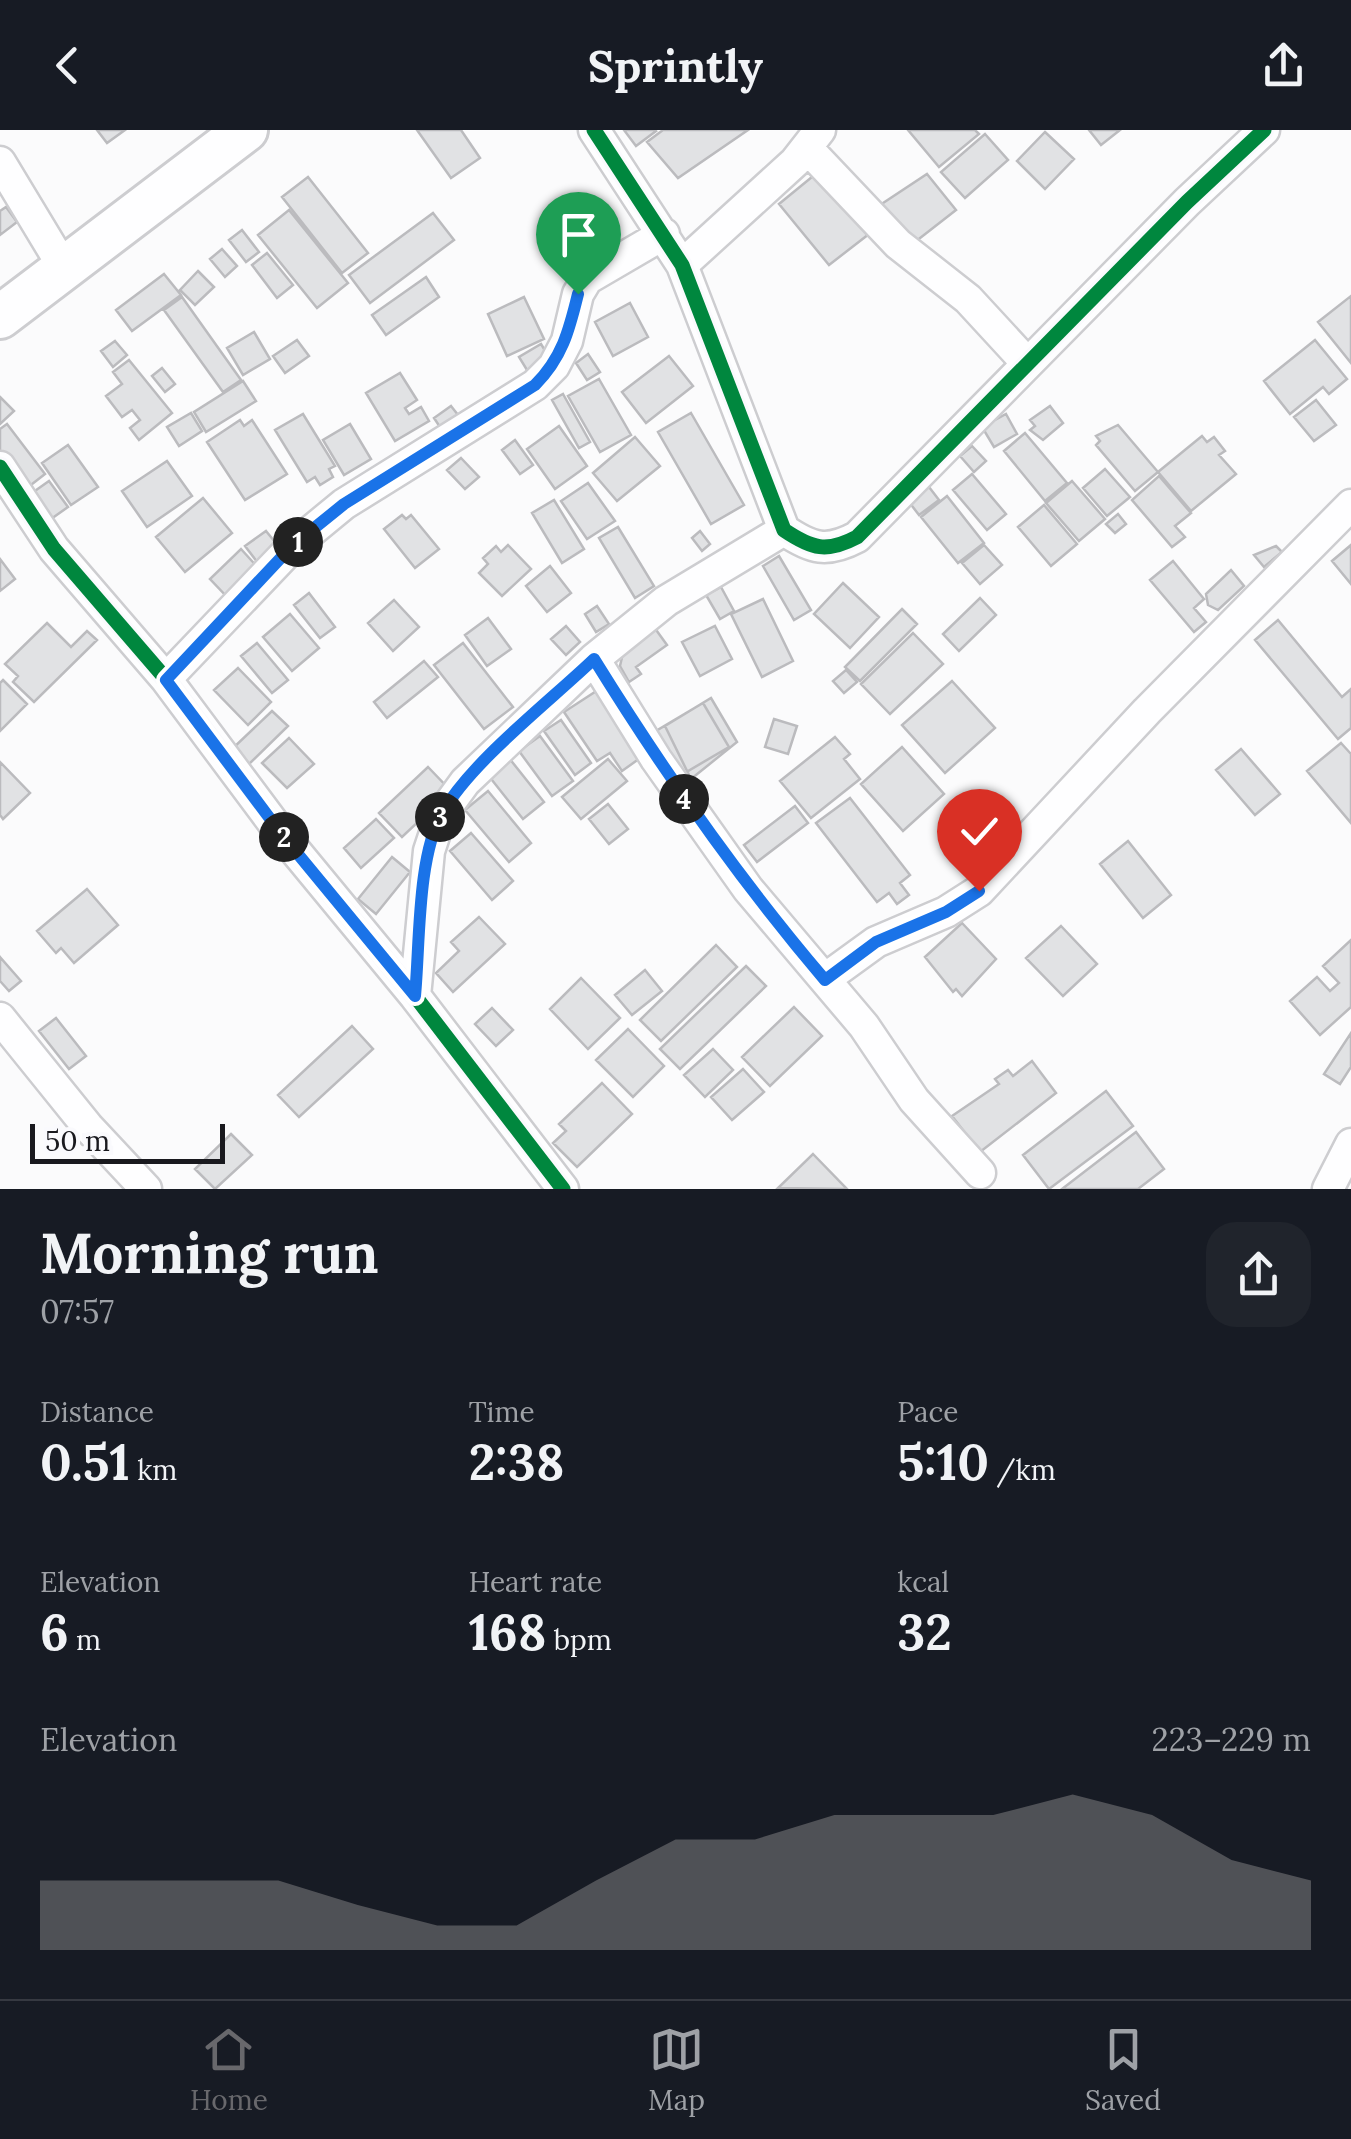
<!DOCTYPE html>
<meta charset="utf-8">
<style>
body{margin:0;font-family:Lora,serif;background:#20242c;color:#f1f3f6;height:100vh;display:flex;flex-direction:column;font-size:38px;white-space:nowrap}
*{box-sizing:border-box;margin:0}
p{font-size:32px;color:#9ea1a6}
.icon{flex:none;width:55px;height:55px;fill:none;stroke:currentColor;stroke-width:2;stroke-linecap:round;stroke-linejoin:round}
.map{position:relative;height:1059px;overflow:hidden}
.sheet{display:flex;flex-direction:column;background:#171b24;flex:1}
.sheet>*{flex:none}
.scale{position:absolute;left:30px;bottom:25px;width:195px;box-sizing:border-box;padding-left:10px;border:5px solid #19191e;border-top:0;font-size:28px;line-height:35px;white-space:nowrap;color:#19191e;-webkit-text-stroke:8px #fafafd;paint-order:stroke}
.pin{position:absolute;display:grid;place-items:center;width:85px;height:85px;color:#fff;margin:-102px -42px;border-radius:50% 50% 50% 0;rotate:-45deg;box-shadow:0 0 10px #0007}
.pin .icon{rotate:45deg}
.km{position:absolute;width:50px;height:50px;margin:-25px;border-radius:50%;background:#222;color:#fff;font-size:28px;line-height:50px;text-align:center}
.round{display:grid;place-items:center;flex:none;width:105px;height:105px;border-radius:30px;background:#20242c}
.overview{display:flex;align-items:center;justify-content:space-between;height:170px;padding:0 40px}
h1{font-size:55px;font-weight:700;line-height:75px}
.metrics{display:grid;grid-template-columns:repeat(3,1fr);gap:15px;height:170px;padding:10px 40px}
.metrics div{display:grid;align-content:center}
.metrics b{font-size:50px;font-weight:700}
.metrics small{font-size:28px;font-weight:400}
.metrics p{font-size:28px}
.chart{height:280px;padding:20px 40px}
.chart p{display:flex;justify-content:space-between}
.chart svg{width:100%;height:180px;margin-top:10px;fill:#68686c;opacity:.7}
header{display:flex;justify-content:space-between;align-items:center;height:130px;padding:0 40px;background:#171b24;font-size:45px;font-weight:700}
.tabs{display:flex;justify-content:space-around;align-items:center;height:140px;border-top:2px solid #363941;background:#171b24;font-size:28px;color:#9ea1a6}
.tabs a{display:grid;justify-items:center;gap:5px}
.tabs .active{color:#68686c}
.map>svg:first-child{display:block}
</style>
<header><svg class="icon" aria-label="back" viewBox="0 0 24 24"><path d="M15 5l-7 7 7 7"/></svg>Sprintly<svg class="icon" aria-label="share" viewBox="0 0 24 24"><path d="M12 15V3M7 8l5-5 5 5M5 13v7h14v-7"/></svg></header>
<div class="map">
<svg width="1351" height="1059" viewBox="0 0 1351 1059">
<rect width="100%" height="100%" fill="#fbfbfc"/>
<path fill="#e1e2e4" stroke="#bbbbbe" stroke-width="2.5" d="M97,0h28l-18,13z
M417,0h44l19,28 -29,20z
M624,0h31l1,1 -20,15z
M663,0h85l-70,48 -31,-36z
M908,0h67l4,4 -40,33z
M1089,0h31l-19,15z
M1045,2l29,27 -29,30 -28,-28z
M985,4l23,26 -43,38 -24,-26z
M818,42l51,62 -40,31 -50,-61z
M927,44l29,36 -50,39 -32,-40z
M308,47l60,76 -26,20 -60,-76z
M6,77l11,15 -17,13v-24z
M289,80l59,73 -31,25 -59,-73z
M433,83l21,27 -84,63 -21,-28z
M581,83l26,46 -33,18 -25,-46z
M609,91l12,22 -17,10 -12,-22z
M242,100l17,22 -13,10 -17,-22z
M222,119l15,17 -12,11 -15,-18z
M267,123l26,32 -16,13 -25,-33z
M198,141l16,16 -19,18 -15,-15z
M164,144l17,21 -49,36 -16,-21z
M426,147l13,20 -53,38 -14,-20z
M1351,166v67l-33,-41z
M182,167l59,83 -18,12 -59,-82z
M524,167l20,42 -37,17 -19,-42z
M630,173l18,34 -35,19 -18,-34z
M254,202l16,27 -27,16 -16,-27z
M297,210l12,16 -24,17 -12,-17z
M1315,210l32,39 -18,15 -6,-7 -33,27 -26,-33z
M115,211l12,14 -14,12 -12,-16z
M541,214l8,13 -22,13 -8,-13z
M588,224l12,18 -13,8 -11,-17z
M669,226l24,30 -47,37 -24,-31z
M129,230l43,53 -33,27 -9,-12 10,-8 -8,-10 -10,7 -16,-21 16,-12 -9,-12z
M162,238l13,16 -10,8 -13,-16z
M400,243l17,27 -12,8 4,6 12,-7 8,14 -34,20 -29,-48z
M599,249l32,56 -31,17 -32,-56z
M243,251l13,20 -50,31 -12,-20z
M563,264l27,48 -11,6 -27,-48z
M0,267l14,14 -14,13z
M1316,270l20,25 -22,16 -20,-24z
M451,276l11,14 -18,13 -10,-15z
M1050,276l13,17 -20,17 -13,-10 5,-4 -5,-6z
M191,283l11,18 -23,15 -12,-19z
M691,283l53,92 -33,19 -53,-92z
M303,284l32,52 -6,3 4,8 -13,8 -5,-8 -8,5 -32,-52z
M1006,284l11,20 -23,13 -12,-20z
M240,290l4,6 8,-6 35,54 -42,26 -38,-58z
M7,294l38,50 -18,14 -27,-35v-24z
M350,294l21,35 -27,16 -21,-35z
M1118,295l40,47 -23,19 -39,-46 4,-4 -4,-5z
M559,296l28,40 -32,23 -28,-40z
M1025,303l42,50 -22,18 -41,-50z
M1202,306l5,6 7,-5 11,14 -6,4 17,19 -45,37 -33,-39z
M635,307l25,29 -43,35 -24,-28z
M515,310l18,25 -13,9 -18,-24z
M68,315l30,42 -27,18 -29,-42z
M972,316l14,15 -12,11 -14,-16z
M461,328l18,19 -14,12 -18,-19z
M167,331l25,35 -45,31 -25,-36z
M1105,339l25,28 -23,19 -24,-28z
M972,344l34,40 -19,16 -34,-40z
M1159,346l32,37 -16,13 10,11 -13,10 -40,-47z
M49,351l19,26 -17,12 -19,-26z
M1072,351l33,38 -26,22 -33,-38z
M588,353l27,38 -28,18 -26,-38z
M929,357l10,13 -20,15 -10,-13z
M947,366l37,47 -26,20 -37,-46z
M203,368l29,35 -47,39 -29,-35z
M554,370l30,49 -22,14 -30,-50z
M1044,375l33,39 -26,22 -33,-39z
M1118,384l8,10 -11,9 -9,-9z
M402,385l4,4 5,-4 28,34 -24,19 -31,-39z
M618,397l36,59 -19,12 -36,-60z
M266,401l13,16 -21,16 -13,-17z
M700,401l10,13 -8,7 -10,-13z
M508,415l23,24 -29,27 -23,-23 9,-9 -5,-6 13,-12 5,6z
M984,415l18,20 -22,19 -18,-21z
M1351,415v39l-19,-23z
M1276,416l6,6 -18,15 -10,-12z
M241,419l20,22 -31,29 -20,-21z
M779,426l32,54 -17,10 -31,-54z
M0,429l15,20 -15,12z
M1173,431l31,38 -10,9 12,14 -12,10 -44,-52z
M550,436l21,27 -24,19 -21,-26z
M1231,440l13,16 -26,24 -10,-5 -2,-11z
M843,453l36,34 -29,31 -36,-34z
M721,457l13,24 -14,8 -14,-24z
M309,463l26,34 -15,11 -26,-33z
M980,468l16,17 -37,36 -16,-17z
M763,469l30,62 -31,16 -31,-63z
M394,470l25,27 -26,24 -25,-28z
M597,476l12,18 -13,8 -11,-18z
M902,479l15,15 -57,57 -15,-14z
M290,484l29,34 -27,23 -29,-34z
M488,488l23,31 -24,17 -22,-31z
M1278,490l64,77 9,-8v39l-13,11 -83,-99z
M47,493l24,24 16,-16 10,9 -63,62 -21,-20 5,-6 -13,-12z
M566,496l14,16 -14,13 -15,-16z
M715,496l17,33 -32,17 -18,-34z
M654,497l13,18 -31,22 5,7 -12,8 -9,-16 3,-13z
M913,503l30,31 -53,50 -29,-30z
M257,513l31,37 -16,13 -31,-37z
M463,513l50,64 -29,22 -50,-64z
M424,531l14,16 -51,41 -13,-16z
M238,538l33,34 -23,23 -34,-35z
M846,540l11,12 -13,11 -11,-12z
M3,550l24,24 -27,27v-48z
M952,551l43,47 -50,45 -43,-48z
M598,560l45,66 -21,15 -12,-18 -13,8 -33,-49z
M711,568l26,44 -46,37 -26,-53z
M703,573l26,44 -46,27 -27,-43z
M272,581l16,15 -40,39 -16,-16z
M774,589l23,7 -9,28 -23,-7z
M561,590l30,43 -16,12 -31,-44z
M540,606l33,45 -21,15 -33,-45z
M835,607l15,17 -6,5 16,20 -49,39 -31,-37z
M289,608l25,26 -27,24 -25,-25z
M1341,613l10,11v69l-44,-52z
M902,617l42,47 -41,37 -42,-47z
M1241,619l39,45 -25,21 -39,-45z
M509,628l35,44 -21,17 -35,-44z
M608,629l19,22 -46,38 -19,-22z
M0,632l30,31 -27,26 -3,-4z
M428,637l23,24 -49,46 -23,-24z
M488,661l43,52 -22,19 -44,-52z
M850,668l60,77 -10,8 9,12 -12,9 -8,-11 -12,9 -61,-79z
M608,674l20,25 -19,15 -20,-25z
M795,676l13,17 -51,39 -13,-17z
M376,689l18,19 -33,30 -17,-20z
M471,703l42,48 -21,19 -42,-49z
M1128,711l43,54 -28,23 -43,-54z
M392,727l18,15 -34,42 -18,-15z
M87,759l31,36 -44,38 -13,-15 -5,5 -19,-22z
M479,787l26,27 -52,48 -17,-19 23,-22 -8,-9z
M962,793l34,36 -34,37 -6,-7 -3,3 -28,-35z
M1061,796l36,38 -34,32 -37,-38z
M1351,810v67l-31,28 -30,-34 27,-24 13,14 9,-8 -16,-17z
M716,815l21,22 -76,74 -21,-21z
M0,827l21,24 -12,10 -9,-10z
M746,836l20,20 -86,83 -20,-20z
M645,840l17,21 -30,24 -17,-20z
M581,848l39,40 -32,31 -38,-40z
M794,877l28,29 -52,50 -28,-29z
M492,878l21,22 -17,16 -21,-22z
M56,888l30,38 -17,13 -30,-38z
M352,896l21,23 -74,68 -21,-22z
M628,899l36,37 -31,31 -37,-37z
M1351,903v34l-11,17 -16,-10z
M713,919l20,21 -28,27 -21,-22z
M1032,931l24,32 -76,59 -28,-36 47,-32 -4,-5 13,-9 5,6z
M743,939l21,23 -32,28 -21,-23z
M602,953l30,31 -55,53 -24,-24 13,-12 -7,-7z
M1106,961l27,35 -84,63 -26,-34z
M1136,1002l28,37 -26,20h-76z
M231,1004l21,21 -37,34 -20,-20z
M813,1024l34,35 -69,-1z"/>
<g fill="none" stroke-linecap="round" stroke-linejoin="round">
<defs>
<path id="street" d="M594,0l88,135 102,265c28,19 43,23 73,7l330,-335 77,-72
M807,18l91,96 70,55 59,64
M0,32l64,106
M682,135l113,-103 25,-32
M0,337l54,82 112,130 117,157 132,160 148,193
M594,529l62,100 92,130 116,137 50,74 66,73
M166,549l127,-133 51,-42 191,-119 19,-19 13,-25 11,-47 9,-15 77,-45
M825,849l51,-37 70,-30 33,-21 168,-180 204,-206
M415,866l14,-145 12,-36 24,-33 129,-123 72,-58 118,-71
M0,888l88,109 58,62
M1328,1059l23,-45"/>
<path id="secondary" d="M0,187l246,-187"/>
</defs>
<use href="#street" stroke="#cdcdd0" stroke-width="35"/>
<use href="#secondary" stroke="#cdcdd0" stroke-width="48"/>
<use href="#street" stroke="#fefeff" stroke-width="30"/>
<use href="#secondary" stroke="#fefeff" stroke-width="42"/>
<defs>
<path id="cycleway" d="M594,0l88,135 102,265c28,19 43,23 73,7l330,-335 77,-72
M0,337l54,82 112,130 117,157 132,160 148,193"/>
</defs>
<use href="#cycleway" stroke="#fafafd" stroke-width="21"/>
<use href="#cycleway" stroke="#00873e" stroke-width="15"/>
</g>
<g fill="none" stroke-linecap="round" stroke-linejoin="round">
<defs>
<path id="route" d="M578,164c-9,37 -16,64 -43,91l-191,119 -52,42 -126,134 117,156 132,160c5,-52 2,-138 27,-183 30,-52 107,-111 152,-154 70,113 144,219 231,321l51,-38 70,-30 33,-21"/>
</defs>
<use href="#route" stroke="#fff" stroke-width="20"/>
<use href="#route" stroke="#1a73e8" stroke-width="12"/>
</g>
</svg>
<div class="scale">50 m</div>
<div class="pin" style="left:578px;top:164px;background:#1e9e55"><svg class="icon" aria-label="arrive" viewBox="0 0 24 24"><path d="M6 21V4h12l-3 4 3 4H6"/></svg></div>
<div class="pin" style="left:979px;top:761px;background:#d93025"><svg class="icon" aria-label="check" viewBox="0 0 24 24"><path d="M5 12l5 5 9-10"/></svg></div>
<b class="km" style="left:298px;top:412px">1</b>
<b class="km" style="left:284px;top:707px">2</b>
<b class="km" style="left:440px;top:687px">3</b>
<b class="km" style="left:684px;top:669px">4</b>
</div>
<section class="sheet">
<div class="overview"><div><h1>Morning run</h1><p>07:57</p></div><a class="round"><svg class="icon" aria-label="share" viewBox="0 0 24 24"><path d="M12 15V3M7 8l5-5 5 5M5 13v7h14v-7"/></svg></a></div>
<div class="metrics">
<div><p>Distance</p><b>0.51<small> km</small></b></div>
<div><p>Time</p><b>2:38</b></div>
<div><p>Pace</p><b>5:10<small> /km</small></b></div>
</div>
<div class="metrics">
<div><p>Elevation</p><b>6<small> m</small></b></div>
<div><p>Heart rate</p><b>168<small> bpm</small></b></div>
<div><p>kcal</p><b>32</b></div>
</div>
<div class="chart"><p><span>Elevation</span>223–229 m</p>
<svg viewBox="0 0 160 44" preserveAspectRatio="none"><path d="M0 44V27L10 27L20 27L30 27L40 33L50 38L60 38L70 27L80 17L90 17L100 11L110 11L120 11L130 6L140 11L150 22L160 27V44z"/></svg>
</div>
</section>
<nav class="tabs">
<a class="active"><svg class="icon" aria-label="home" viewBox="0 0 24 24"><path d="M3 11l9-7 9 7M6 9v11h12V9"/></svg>Home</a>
<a><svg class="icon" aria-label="map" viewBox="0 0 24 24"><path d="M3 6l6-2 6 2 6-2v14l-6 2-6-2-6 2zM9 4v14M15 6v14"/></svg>Map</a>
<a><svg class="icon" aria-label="saved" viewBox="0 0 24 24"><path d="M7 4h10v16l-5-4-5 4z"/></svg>Saved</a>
</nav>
